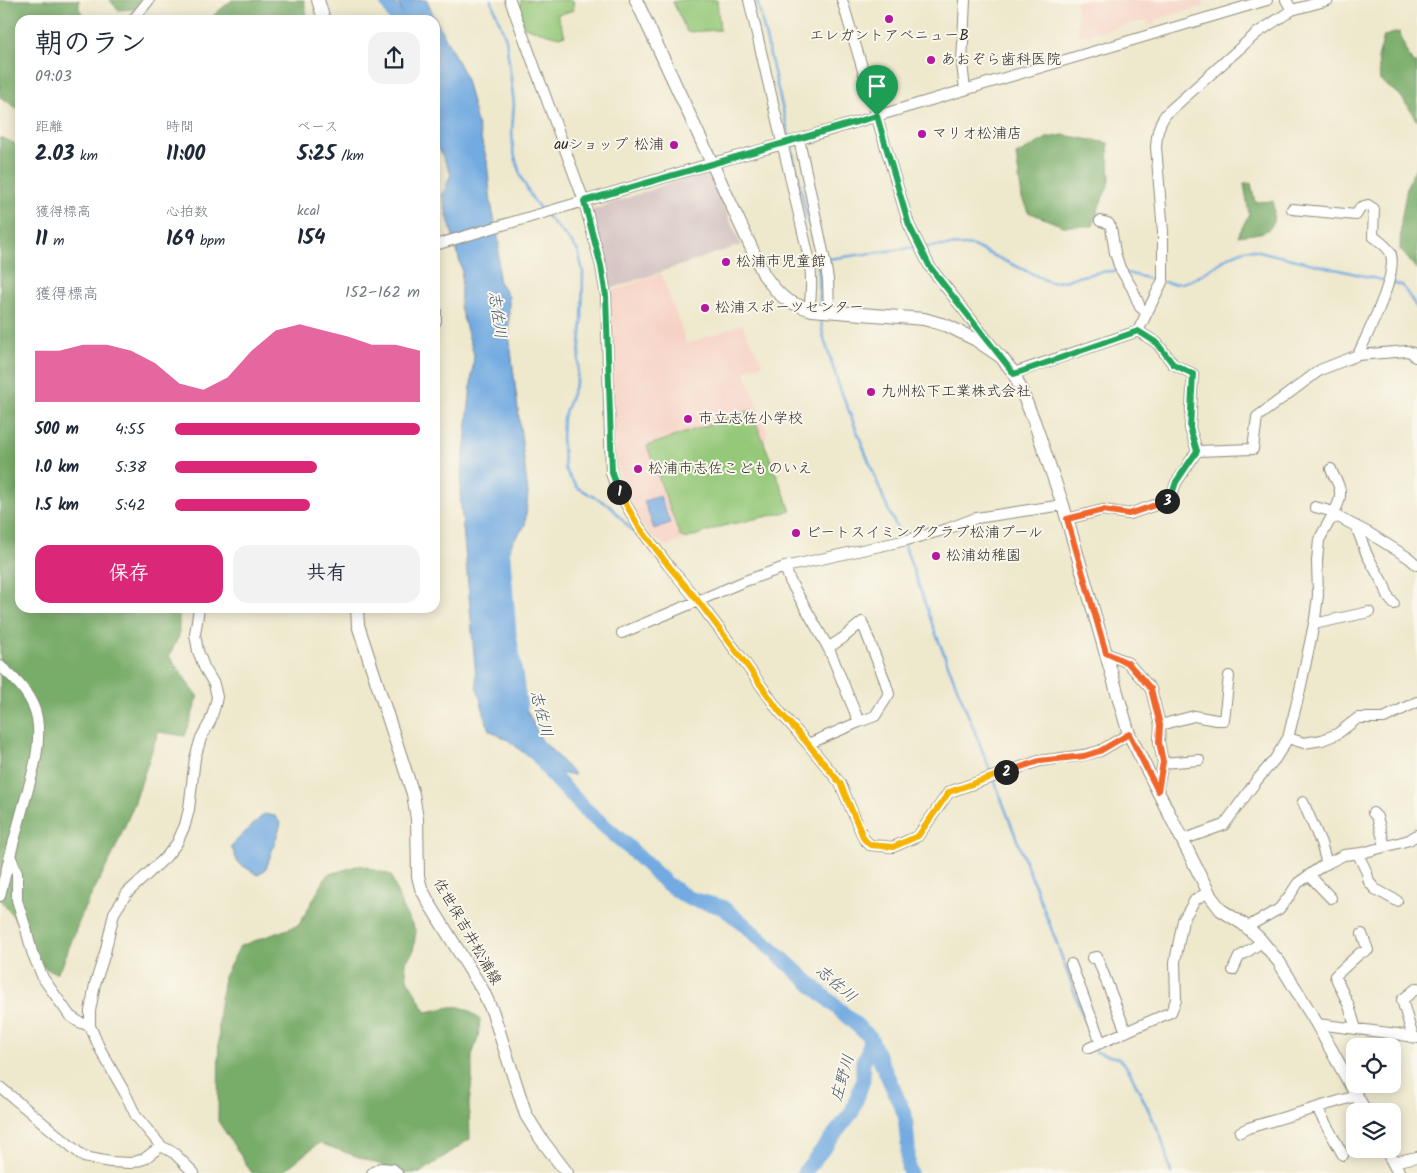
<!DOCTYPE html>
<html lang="ja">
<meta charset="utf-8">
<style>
body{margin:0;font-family:Kalam,"Klee One",sans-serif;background:#f2f2f3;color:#1f2937;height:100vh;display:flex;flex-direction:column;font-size:19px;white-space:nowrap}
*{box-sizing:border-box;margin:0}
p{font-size:16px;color:#747a83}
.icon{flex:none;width:28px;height:28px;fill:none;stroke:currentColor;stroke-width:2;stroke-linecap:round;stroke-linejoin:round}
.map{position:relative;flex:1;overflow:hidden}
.side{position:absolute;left:15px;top:15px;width:425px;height:598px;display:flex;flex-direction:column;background:#fff;border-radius:15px;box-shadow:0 2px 12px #0003}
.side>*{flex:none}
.buttons{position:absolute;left:1346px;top:1038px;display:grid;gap:10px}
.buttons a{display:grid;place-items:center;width:55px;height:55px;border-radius:10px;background:#fff;box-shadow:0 2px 12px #0003;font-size:25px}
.pin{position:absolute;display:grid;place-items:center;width:42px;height:42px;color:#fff;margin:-51px -21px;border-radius:50% 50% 50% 0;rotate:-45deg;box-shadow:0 0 5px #0007}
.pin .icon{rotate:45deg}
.km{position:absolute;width:25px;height:25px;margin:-12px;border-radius:50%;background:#222;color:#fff;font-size:14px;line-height:25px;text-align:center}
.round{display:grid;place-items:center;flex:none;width:52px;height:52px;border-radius:15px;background:#f2f2f3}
.overview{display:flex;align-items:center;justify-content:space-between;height:85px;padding:0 20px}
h1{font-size:28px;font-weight:600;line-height:38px}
.stats{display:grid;grid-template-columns:repeat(3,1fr);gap:8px;height:85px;padding:5px 20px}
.stats div{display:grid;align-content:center}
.stats b{font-size:21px;font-weight:600}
.stats small{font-size:14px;font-weight:400}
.stats p{font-size:14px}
.chart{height:140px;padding:10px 20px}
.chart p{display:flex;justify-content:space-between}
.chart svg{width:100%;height:90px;margin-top:5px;fill:#db2777;opacity:.7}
.cta{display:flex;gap:10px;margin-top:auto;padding:10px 20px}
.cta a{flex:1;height:58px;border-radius:15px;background:#db2777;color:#fff;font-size:20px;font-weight:600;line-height:58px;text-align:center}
.cta a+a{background:#f2f2f3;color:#1f2937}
ul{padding:0 20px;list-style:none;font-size:16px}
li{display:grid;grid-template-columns:80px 60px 1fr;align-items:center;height:38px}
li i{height:12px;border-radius:6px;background:#db2777}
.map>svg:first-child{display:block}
</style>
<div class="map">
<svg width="1417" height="1173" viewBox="0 0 1417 1173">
<rect width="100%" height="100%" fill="#fbf7ec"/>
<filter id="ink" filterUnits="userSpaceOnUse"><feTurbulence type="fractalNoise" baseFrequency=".02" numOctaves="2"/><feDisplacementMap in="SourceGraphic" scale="10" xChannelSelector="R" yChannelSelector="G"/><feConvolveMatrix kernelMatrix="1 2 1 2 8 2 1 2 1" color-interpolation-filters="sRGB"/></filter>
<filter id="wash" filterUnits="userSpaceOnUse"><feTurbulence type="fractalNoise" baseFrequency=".0096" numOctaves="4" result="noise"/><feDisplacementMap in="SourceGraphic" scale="20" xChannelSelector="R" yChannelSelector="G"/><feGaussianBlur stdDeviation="1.12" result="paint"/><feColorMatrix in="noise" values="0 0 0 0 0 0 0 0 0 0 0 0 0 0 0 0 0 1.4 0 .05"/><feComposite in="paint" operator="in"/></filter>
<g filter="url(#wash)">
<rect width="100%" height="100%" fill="#eee8cc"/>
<path fill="#f6d2c5" d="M1076,0h128l-2,1 2,5 -50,14 1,4 -5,1 -2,-5 -69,16z
M661,273l26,71 56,-20 3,9 17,31 -18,7 22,60 -2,13 26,67 -68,15 -56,20 -16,-9 -9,-13 -13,-23 -7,-18 -5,-20 -3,-21 -4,-150z"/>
<path fill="#d1bfbf" d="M708,170l33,75 -131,44 -4,-24 -14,-52 1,-3z"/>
<path fill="#95c879" stroke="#607a52" d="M521,0h52l1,10 -17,5 8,20 -6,2 -35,-10 -5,-16z
M681,0h36l3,30 -33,2 -14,-30z
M751,410l40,101 -68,15 -37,13 -6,-3 -33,-90z"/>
<path fill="#78ac69" stroke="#526c4a" d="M0,0h79v9l8,11h-67v90l-20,-13z
M110,0h30l-6,9 -16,1z
M232,0h72l4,20h-98l5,-6z
M1399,32l7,19 8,12h3v58l-17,-26 -20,-14 -2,-23 6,-22z
M1063,135l45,8 2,38 -10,23 -7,22h-30l-35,-14 -6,-14 -6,-43 31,-17z
M0,138h3l17,8v462h159v28l-10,20 29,41 -13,39 -27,-4 -23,70 -23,54 -28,53 -22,57 -6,7 -13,-6 -29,-50 -14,-17z
M1417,164v106l-17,-21 1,-28 6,-34z
M1251,183l4,19 18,-1c4,34 -6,31 -35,35l11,-22 -5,-30z
M360,865l31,10 11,32 14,24 -3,21 -8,11 2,15 19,34c26,-4 32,-13 54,8l-2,18 -6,17v25l-3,24 1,35 -50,34h-16l-85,-30 -38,30h-29l-34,-52 1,-109 5,-35 16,-31 59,-21 28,-50z"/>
<path fill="#72aae1" stroke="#4e6a86" d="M397,0h29l39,76 22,85 4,42 8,39 -1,38 11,17v37l19,159 -3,33 -12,15 -14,33 3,41 10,65 29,59 34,36 -28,-3 -39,-32 -19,-10 -12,-42 -17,-195 14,-138 -14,-48 2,-37 -20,-74 9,-22 -16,-33v-121h-31z
M660,496l10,27 -16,6 -10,-28z
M264,814l11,2 6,8 -15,45 -8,6 -20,-12 -7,-17z"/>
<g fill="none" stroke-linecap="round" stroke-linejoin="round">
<path stroke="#72aae1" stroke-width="2.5" d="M491,0l15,39 8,65 -2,25 1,21 8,27 11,21 10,13
M757,0l33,140
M791,145l16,72 9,31 3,26 1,32
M546,215l26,28 6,8 5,21 -1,50 -5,58 -14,38 -1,21 3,30 6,10 7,9 31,17 27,30
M922,247l43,-2 8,1 77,36c9,1 15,-1 23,-4 14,-3 29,-8 44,-7
M828,259l89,-12
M1127,273l31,8
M1164,282c32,10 56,-29 86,-33l136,32
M1391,283l11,2 15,23
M820,314l3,21 16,51 48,121 15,32
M904,544l30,85 58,146
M994,780l62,161 37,103
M1095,1049l1,3 21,6 7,5 8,13 29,60 10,37"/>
<path stroke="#72aae1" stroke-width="15" d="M386,0l11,20
M502,544l7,90 11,73
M538,756l14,19 34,35 38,33 42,40 22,15 34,9 17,13 131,117 35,78 3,32v20l2,6
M804,1173l48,-61 11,-32v-19l5,-7 2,-17"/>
</g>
</g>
<g filter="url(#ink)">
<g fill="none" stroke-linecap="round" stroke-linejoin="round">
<defs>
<path id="minor" d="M510,0l74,201 17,65 5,30 5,177 5,14 23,40 29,38 30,36 45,59 36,51 29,33 32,39 24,56 6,6 23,2 25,-11 31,-44 90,-31 45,-6 16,-4 29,-17
M749,0l60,258c3,18 3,34 0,51
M842,0l67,225 21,42 66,84
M1286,0l6,10
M133,20l16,-20
M965,90l-3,-27 3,-63
M799,139l26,122 3,19 1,31
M1100,221l8,2 3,4 4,26 5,15 12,20 8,19 7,6
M435,245l278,-82 70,-19 484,-144
M1138,331l25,-51v-48l-7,-85c1,-13 2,-22 10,-33l91,-81 35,-23 36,-10
M1358,355l49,-4 6,2 2,4
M1014,373l124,-42 19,12 16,21 20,10 -3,54 7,23 -21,32 -6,17 -41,14 -26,-4 -36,9
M1197,451l56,-2 4,-32 63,-47 38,-15c9,-21 42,-83 32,-103 -3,-6 -12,-12 -17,-16l1,-27 -6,-4 -7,2 -5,8 -64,-6
M1315,507l19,5
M1330,520c6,-11 14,-23 8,-36 -2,-5 -5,-8 -7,-15
M1356,526l11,29 18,32 4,11 5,6
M785,567l5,14 39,68 30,73 -51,22
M1314,624l55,-12
M622,633l123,-52 40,-14 122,-27 40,-11 29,-11 87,-13
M828,648l15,-10 19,-16 23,59 4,13 -14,22 -16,6
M1106,653l22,10 23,26 9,36 -1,17 4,21 -6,28
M0,666c16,13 33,30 37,52 5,30 -6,60 -14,89 -8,30 -16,59 -23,89
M1160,725l34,-9 22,4h8l5,-44
M1288,738l16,5 18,-3 15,-6 21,-16h26l33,-16
M1163,763l36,-3
M1303,802l18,41 6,21
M1373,813l4,4 8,29
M1182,840l42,-15 33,-45 18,-21 13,-21 12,-48 15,-71 3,-24 -1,-34 2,-21 11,-20 8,-3 31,16 40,25 8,7
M1358,854l9,19 2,9 6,7 22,12
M10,855l7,18v27l9,29 6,23 11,26 27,38 9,6 11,4
M1309,875l22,23
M1247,927l32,-18 11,-14 8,-12 24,-17 22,-11 18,-2 47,-13 8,-5
M1092,958l5,-1 29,75
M1071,964l30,79
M1233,970l6,-13 23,-15
M1317,1024l80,10 20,4
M1356,1029l-7,-23 -14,-30 25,-23 8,-3 -6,-16
M1413,1037l-11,-37 15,-12
M1089,1048l82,-36 5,-12 -1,-38 8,-42 12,-20 13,-8
M0,1087l84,70 26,5 21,1 13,-4 17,-13
M1317,1108l26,47
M1240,1132l8,-4 108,-32
M1393,1162l24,-5
M194,1173l-20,-20 -13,-7 -25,-30 -11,-23 -25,-44 -10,-23v-15l5,-27 10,-31 9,-40 13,-20 39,-36 11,-14 8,-18 4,-16 6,-51 6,-20 9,-16 5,-16 2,-9 -3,-13 -10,-17 -6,-16 -3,-17 4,-26
M372,1173l8,-5 13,1 4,4"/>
<path id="major" d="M318,0l6,20
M636,0l128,275c16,22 21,27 48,35l112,9 24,7 28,14 25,17 13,16 20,48 29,84 66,229 82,163 10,13 22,14 16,14 20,24 38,62 48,87
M435,311v10
M357,608l1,17 55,169 4,25 1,57 3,12 8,15 54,88 10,22 33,102 15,24 26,34
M1386,1149l13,24"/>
</defs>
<use href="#minor" stroke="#8c8a7c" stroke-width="12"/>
<use href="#major" stroke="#8c8a7c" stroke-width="14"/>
<use href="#minor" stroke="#fff" stroke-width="10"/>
<use href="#major" stroke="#fff" stroke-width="12"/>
</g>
</g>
<g fill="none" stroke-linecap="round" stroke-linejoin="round" filter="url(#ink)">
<defs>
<path id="split-1" d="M619,492l-7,-19 -6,-177 -5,-30 -17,-65 293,-85"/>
<path id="split-2" d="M619,492l20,35 29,38 30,36 45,59 36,51 29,33 32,39 24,56 6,6 23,2 25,-11 31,-44 57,-20"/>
<path id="split-3" d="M1006,772l33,-11 45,-5 16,-5 29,-17 29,57 5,-29 -4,-20 1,-17 -9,-36 -23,-26 -22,-10 -39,-134 36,-9 26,4 38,-13"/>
<path id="split-4" d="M877,116l32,109 21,42 84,107 124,-43 19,12 16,21 20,10 -3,54 7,23 -21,31 -6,18 -3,1"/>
</defs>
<use href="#split-1" stroke="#fff" stroke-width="10"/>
<use href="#split-2" stroke="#fff" stroke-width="10"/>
<use href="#split-3" stroke="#fff" stroke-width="10"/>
<use href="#split-4" stroke="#fff" stroke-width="10"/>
<use href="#split-1" stroke="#22a559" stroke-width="6"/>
<use href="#split-2" stroke="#f5b400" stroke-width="6"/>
<use href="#split-3" stroke="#f0652b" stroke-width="6"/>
<use href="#split-4" stroke="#22a559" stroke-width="6"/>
</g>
<g fill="#b5179e" stroke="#fbf7ec" stroke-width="2">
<circle cx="889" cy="19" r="5"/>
<circle cx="931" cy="60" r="5"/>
<circle cx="922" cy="134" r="5"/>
<circle cx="674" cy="145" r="5"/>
<circle cx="726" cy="262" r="5"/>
<circle cx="705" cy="308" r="5"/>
<circle cx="871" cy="392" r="5"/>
<circle cx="688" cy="419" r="5"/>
<circle cx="638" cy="469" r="5"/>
<circle cx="796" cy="533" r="5"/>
<circle cx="936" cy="556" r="5"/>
</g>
<g text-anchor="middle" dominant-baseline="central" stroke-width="4" stroke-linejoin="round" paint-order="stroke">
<g font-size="15" fill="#2b2b2b" stroke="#fbf7ec" text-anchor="start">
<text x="889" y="36" text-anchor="middle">エレガントアベニューB</text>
<text x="941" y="60">あおぞら歯科医院</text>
<text x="932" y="134">マリオ松浦店</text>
<text x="664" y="145" text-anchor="end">auショップ 松浦</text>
<text x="736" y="262">松浦市児童館</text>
<text x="715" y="308">松浦スポーツセンター</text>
<text x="881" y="392">九州松下工業株式会社</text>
<text x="698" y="419">市立志佐小学校</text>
<text x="648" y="469">松浦市志佐こどものいえ</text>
<text x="806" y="533">ビートスイミングクラブ松浦プール</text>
<text x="946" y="556">松浦幼稚園</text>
</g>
<g font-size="15" fill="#2b2b2b" stroke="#fbf7ec">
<text transform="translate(467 932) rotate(60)">佐世保吉井松浦線</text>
</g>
<g font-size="16" font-style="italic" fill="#44576b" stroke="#fbf7ec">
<text transform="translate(497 315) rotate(82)">志佐川</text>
<text transform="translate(541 714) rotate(76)">志佐川</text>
<text transform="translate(836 984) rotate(41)">志佐川</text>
<text transform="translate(843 1078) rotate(-74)">庄野川</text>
</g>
</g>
</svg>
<div class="buttons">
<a><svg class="icon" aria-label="locate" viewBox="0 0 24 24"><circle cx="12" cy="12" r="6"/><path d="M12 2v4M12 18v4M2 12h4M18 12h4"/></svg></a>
<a><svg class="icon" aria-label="layers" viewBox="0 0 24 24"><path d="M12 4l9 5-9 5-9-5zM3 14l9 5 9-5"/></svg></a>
</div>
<div class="pin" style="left:877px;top:116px;background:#1e9e55"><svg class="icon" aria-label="arrive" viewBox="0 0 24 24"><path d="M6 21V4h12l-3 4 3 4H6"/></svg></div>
<b class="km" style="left:619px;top:492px">1</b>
<b class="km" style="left:1006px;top:772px">2</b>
<b class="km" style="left:1167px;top:501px">3</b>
<section class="side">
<div class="overview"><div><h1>朝のラン</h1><p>09:03</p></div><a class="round"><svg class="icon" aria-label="share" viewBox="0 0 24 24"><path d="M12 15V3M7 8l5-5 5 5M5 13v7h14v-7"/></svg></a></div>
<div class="stats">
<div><p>距離</p><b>2.03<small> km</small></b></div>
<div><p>時間</p><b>11:00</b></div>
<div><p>ペース</p><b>5:25<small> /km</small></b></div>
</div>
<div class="stats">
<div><p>獲得標高</p><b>11<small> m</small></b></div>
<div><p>心拍数</p><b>169<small> bpm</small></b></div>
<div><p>kcal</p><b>154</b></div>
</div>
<div class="chart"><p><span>獲得標高</span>152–162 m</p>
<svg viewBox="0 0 160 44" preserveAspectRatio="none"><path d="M0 44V19L10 19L20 16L30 16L40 19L50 25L60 35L70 38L80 32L90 19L100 9L110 6L120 9L130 12L140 16L150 16L160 19V44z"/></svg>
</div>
<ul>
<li><b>500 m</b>4:55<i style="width:100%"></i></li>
<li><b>1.0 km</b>5:38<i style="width:58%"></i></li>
<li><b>1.5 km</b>5:42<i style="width:55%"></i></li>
</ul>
<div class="cta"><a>保存</a><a>共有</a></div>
</section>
</div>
